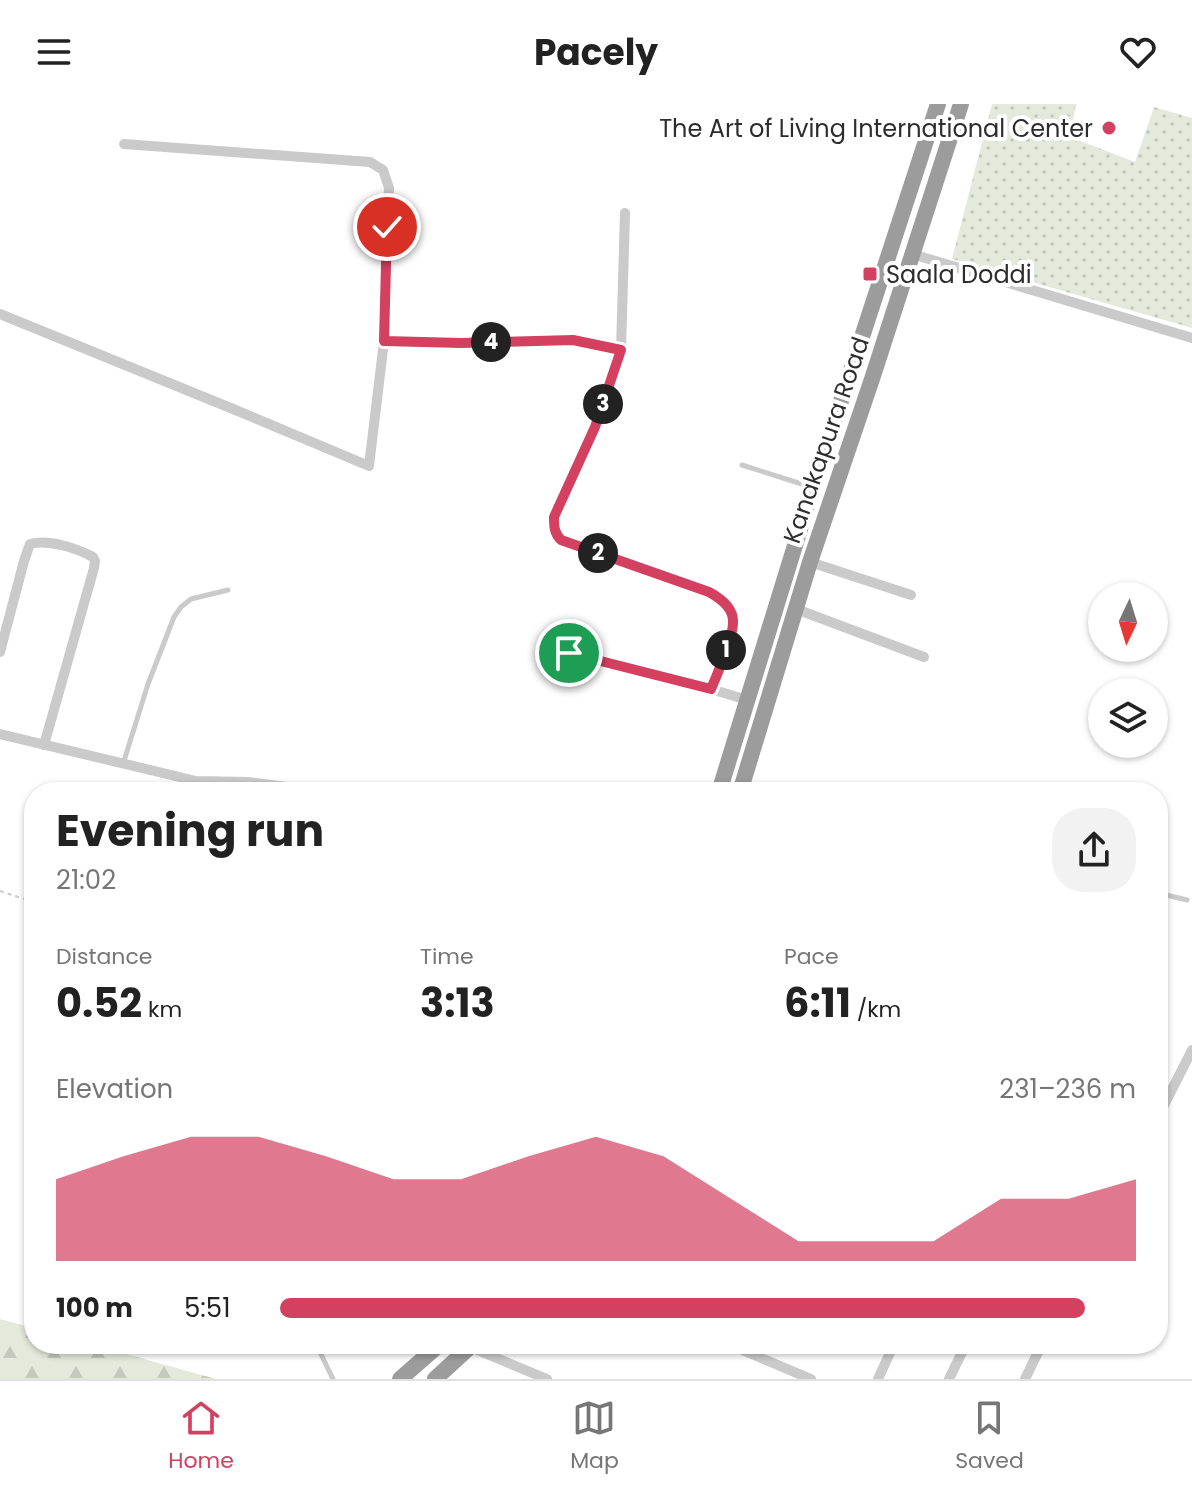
<!DOCTYPE html>
<meta charset="utf-8">
<style>
body{margin:0;font-family:Poppins,sans-serif;background:#f2f2f2;color:#222;height:100vh;display:flex;flex-direction:column;font-size:30px;white-space:nowrap}
*{box-sizing:border-box;margin:0}
p{font-size:26px;color:#767676}
.icon{flex:none;width:44px;height:44px;fill:none;stroke:currentColor;stroke-width:2;stroke-linecap:round;stroke-linejoin:round}
.map{position:relative;flex:1;overflow:hidden}
.details{position:absolute;left:24px;top:678px;width:1144px;height:572px;display:flex;flex-direction:column;background:#fff;border-radius:32px;box-shadow:0 2px 6px #0004}
.details>*{flex:none}
.needle{width:52px;rotate:184deg}
.tools{position:absolute;left:1088px;top:478px;display:grid;gap:16px}
.tools a{display:grid;place-items:center;width:80px;height:80px;border-radius:50%;background:#fff;box-shadow:0 2px 6px #0004;font-size:40px}
.pin{position:absolute;display:grid;place-items:center;width:68px;height:68px;color:#fff;margin:-34px;border:4px solid #fff;border-radius:50%;box-shadow:0 2px 8px #0007}
.km{position:absolute;width:40px;height:40px;margin:-20px;border-radius:50%;background:#222;color:#fff;font-size:22px;line-height:40px;text-align:center}
.round{display:grid;place-items:center;flex:none;width:84px;height:84px;border-radius:32px;background:#f2f2f2}
.head{display:flex;align-items:center;justify-content:space-between;height:136px;padding:0 32px}
h1{font-size:44px;font-weight:700;line-height:60px}
.figures{display:grid;grid-template-columns:repeat(3,1fr);gap:12px;height:136px;padding:8px 32px}
.figures div{display:grid;align-content:center}
.figures b{font-size:40px;font-weight:700}
.figures small{font-size:22px;font-weight:400}
.figures p{font-size:22px}
.chart{height:224px;padding:16px 32px}
.chart p{display:flex;justify-content:space-between}
.chart svg{width:100%;height:144px;margin-top:8px;fill:#d34060;opacity:.7}
ul{padding:0 32px;list-style:none;font-size:26px}
li{display:grid;grid-template-columns:128px 96px 1fr;align-items:center;height:60px}
li i{height:20px;border-radius:10px;background:#d34060}
header{display:flex;justify-content:space-between;align-items:center;height:104px;padding:0 32px;background:#fff;font-size:36px;font-weight:700}
.tab-bar{display:flex;justify-content:space-around;align-items:center;height:112px;border-top:2px solid #e0e0e0;background:#fff;font-size:22px;color:#767676}
.tab-bar a{display:grid;justify-items:center;gap:4px}
.tab-bar .current{color:#d34060}
.map>svg:first-child{display:block}
</style>
<header><svg class="icon" aria-label="menu" viewBox="0 0 24 24"><path d="M4 6h16M4 12h16M4 18h16"/></svg>Pacely<svg class="icon" aria-label="heart" viewBox="0 0 24 24"><path d="M12 20l-8-8c-3-5 5-10 8-4 3-6 11-1 8 4z"/></svg></header>
<div class="map">
<svg width="1192" height="1275" viewBox="0 0 1192 1275">
<defs>
<pattern id="grass-dots" width="8" height="8" patternUnits="userSpaceOnUse" patternTransform="scale(2)"><rect width="8" height="8" fill="#e5e9dc"/><path d="M2 2h.1M6 6h.1" fill="none" stroke="#c5c8bd" stroke-width="1.8" stroke-linecap="round"/></pattern>
<pattern id="forest-firs" width="22" height="20" patternUnits="userSpaceOnUse" patternTransform="scale(2)"><rect width="22" height="20" fill="#e5e9dc"/><path d="M5 1l3.5 6h-7zM16 11l3.5 6h-7z" fill="#c5c8bd"/></pattern>
</defs>
<rect width="100%" height="100%" fill="#fff"/>
<path fill="url(#grass-dots)" d="M992,0h84l-6,33 65,25 19,-55 38,11v210l-240,-69z"/>
<path fill="url(#forest-firs)" d="M0,1215l34,9v16h56l126,35h-216z"/>
<g fill="none" stroke-linecap="round" stroke-linejoin="round">
<path stroke="#cacaca" stroke-width="2" stroke-dasharray="4 4" stroke-linecap="butt" d="M0,787l34,11"/>
<path stroke="#cacaca" stroke-width="5" d="M742,361l66,21
M123,660l25,-80 26,-67 7,-10 10,-8 37,-9
M1158,789l29,7
M316,1240l17,35"/>
<path stroke="#cacaca" stroke-width="10" d="M912,150l280,84
M0,210l238,97 131,55 15,-125 5,-153 -6,-18 -13,-8 -246,-18
M384,237l77,2 112,-3 48,10 -26,77 -41,90v11l7,12 148,52c11,6 24,15 24,29 1,13 -16,54 -22,68l36,11
M621,246l4,-137
M810,458l101,33
M796,505l128,48
M0,548l24,-91 6,-17c19,-5 46,4 63,13l2,4 -1,7 -50,177
M569,549l142,36
M0,630l196,47 52,1 79,10
M1158,1013l34,-67
M728,1240l83,35
M470,1243l77,32
M878,1275l16,-35
M949,1275l17,-35
M1025,1275l17,-35"/>
<path stroke="#9c9c9c" stroke-width="16" d="M719,688l94,-305 125,-383
M740,688l70,-230 62,-183 89,-275
M400,1275l40,-35
M435,1275l38,-35"/>
</g>
<g fill="none" stroke-linecap="round" stroke-linejoin="round">
<defs>
<path id="route" d="M387,123l-3,114 77,2 112,-3 48,10 -26,77 -41,90c0,9 0,16 7,23l148,52c11,6 24,15 24,29 1,13 -16,54 -22,68l-142,-36"/>
</defs>
<use href="#route" stroke="#fff" stroke-width="16"/>
<use href="#route" stroke="#d34060" stroke-width="10"/>
</g>
<g fill="#d34060" stroke="#fff" stroke-width="3">
<circle cx="1109" cy="24" r="8"/>
<rect x="862" y="162" width="16" height="16" rx="4"/>
</g>
<g text-anchor="middle" dominant-baseline="central" stroke-width="8" stroke-linejoin="round" paint-order="stroke">
<g font-size="24" fill="#2d2d2d" stroke="#fff" text-anchor="end">
<text x="1093" y="24">The Art of Living International Center</text>
<text x="886" y="170" text-anchor="start">Saala Doddi</text>
</g>
<g font-size="24" fill="#2d2d2d" stroke="#fff">
<text transform="translate(826 336) rotate(-71)">Kanakapura Road</text>
</g>
</g>
</svg>
<div class="tools">
<a><svg class="needle" viewBox="-14 -14 28 28"><path d="M0-13l5 13h-10z" fill="#e53935"/><path d="M0 13l5-13h-10z" fill="#767676"/></svg></a>
<a><svg class="icon" aria-label="layers" viewBox="0 0 24 24"><path d="M12 4l9 5-9 5-9-5zM3 14l9 5 9-5"/></svg></a>
</div>
<div class="pin" style="left:569px;top:549px;background:#1e9e55"><svg class="icon" aria-label="arrive" viewBox="0 0 24 24"><path d="M6 21V4h12l-3 4 3 4H6"/></svg></div>
<div class="pin" style="left:387px;top:123px;background:#d93025"><svg class="icon" aria-label="check" viewBox="0 0 24 24"><path d="M5 12l5 5 9-10"/></svg></div>
<b class="km" style="left:726px;top:546px">1</b>
<b class="km" style="left:598px;top:449px">2</b>
<b class="km" style="left:603px;top:300px">3</b>
<b class="km" style="left:491px;top:238px">4</b>
<section class="details">
<div class="head"><div><h1>Evening run</h1><p>21:02</p></div><a class="round"><svg class="icon" aria-label="share" viewBox="0 0 24 24"><path d="M12 15V3M7 8l5-5 5 5M5 13v7h14v-7"/></svg></a></div>
<div class="figures">
<div><p>Distance</p><b>0.52<small> km</small></b></div>
<div><p>Time</p><b>3:13</b></div>
<div><p>Pace</p><b>6:11<small> /km</small></b></div>
</div>
<div class="chart"><p><span>Elevation</span>231–236 m</p>
<svg viewBox="0 0 160 44" preserveAspectRatio="none"><path d="M0 44V19L10 12L20 6L30 6L40 12L50 19L60 19L70 12L80 6L90 12L100 25L110 38L120 38L130 38L140 25L150 25L160 19V44z"/></svg>
</div>
<ul>
<li><b>100 m</b>5:51<i style="width:94%"></i></li>
</ul>
</section>
</div>
<nav class="tab-bar">
<a class="current"><svg class="icon" aria-label="home" viewBox="0 0 24 24"><path d="M3 11l9-7 9 7M6 9v11h12V9"/></svg>Home</a>
<a><svg class="icon" aria-label="map" viewBox="0 0 24 24"><path d="M3 6l6-2 6 2 6-2v14l-6 2-6-2-6 2zM9 4v14M15 6v14"/></svg>Map</a>
<a><svg class="icon" aria-label="saved" viewBox="0 0 24 24"><path d="M7 4h10v16l-5-4-5 4z"/></svg>Saved</a>
</nav>
